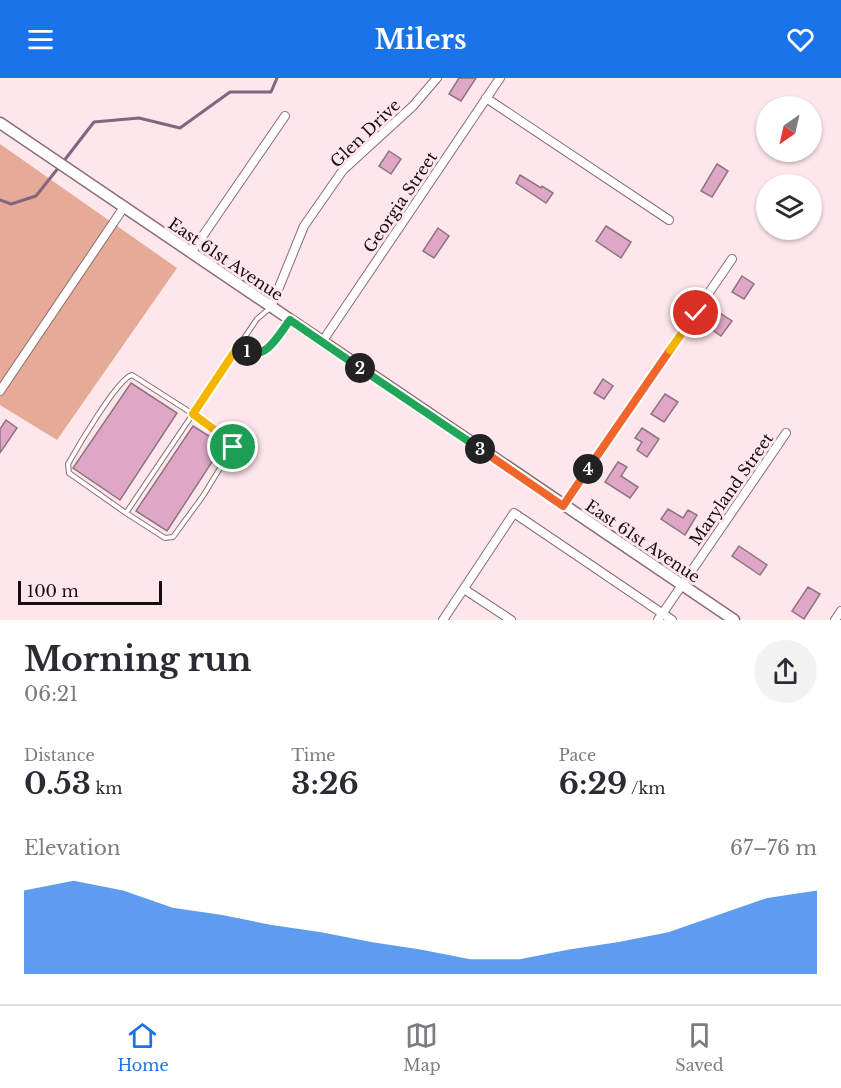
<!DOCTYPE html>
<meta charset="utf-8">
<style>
body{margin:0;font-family:"Libre Baskerville",serif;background:#f2f2f3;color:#2b2b33;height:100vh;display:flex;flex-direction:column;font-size:22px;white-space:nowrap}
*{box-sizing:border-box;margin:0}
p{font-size:20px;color:#7c7c81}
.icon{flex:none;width:33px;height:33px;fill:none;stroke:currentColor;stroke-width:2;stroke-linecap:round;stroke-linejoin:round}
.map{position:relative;height:542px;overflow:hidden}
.drawer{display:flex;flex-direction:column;background:#fff;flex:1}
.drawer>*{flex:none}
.needle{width:39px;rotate:214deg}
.buttons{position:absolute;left:756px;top:18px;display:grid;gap:12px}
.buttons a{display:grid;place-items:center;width:66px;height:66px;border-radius:50%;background:#fff;box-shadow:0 2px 4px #0004;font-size:30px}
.scale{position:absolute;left:18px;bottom:15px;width:144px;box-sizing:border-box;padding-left:6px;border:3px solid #180c0f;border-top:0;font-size:16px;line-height:21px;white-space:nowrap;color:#180c0f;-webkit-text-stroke:4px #fee7eb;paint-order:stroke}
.pin{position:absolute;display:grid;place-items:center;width:51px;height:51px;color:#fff;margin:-26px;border:3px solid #fff;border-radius:50%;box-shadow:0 2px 6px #0007}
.km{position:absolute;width:30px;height:30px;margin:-15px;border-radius:50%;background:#222;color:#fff;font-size:16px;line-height:30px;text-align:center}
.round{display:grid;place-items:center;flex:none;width:63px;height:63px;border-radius:32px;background:#f2f2f3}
.head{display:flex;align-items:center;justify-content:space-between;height:102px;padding:0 24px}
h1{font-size:33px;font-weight:700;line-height:45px}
.stats{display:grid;grid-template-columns:repeat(3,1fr);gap:9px;height:102px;padding:6px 24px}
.stats div{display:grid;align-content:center}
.stats b{font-size:30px;font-weight:700}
.stats small{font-size:16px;font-weight:400}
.stats p{font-size:16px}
.chart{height:168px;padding:12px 24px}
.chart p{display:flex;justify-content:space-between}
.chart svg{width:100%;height:108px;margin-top:6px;fill:#1a73e8;opacity:.7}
header{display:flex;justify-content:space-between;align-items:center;height:78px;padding:0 24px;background:#1a73e8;color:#fff;font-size:27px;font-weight:700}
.dock{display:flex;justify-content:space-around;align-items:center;height:84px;border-top:2px solid #e1e1e2;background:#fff;font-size:16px;color:#7c7c81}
.dock a{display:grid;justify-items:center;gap:3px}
.dock .active{color:#1a73e8}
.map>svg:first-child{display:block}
</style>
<header><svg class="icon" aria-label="menu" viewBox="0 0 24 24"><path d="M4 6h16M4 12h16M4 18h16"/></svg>Milers<svg class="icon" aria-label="heart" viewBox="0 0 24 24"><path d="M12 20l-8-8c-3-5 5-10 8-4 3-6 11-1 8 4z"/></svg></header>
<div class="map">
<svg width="841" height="542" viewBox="0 0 841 542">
<rect width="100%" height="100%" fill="#fee7eb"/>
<path fill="#e6ab96" d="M0,66l177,124 -120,172 -57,-35z"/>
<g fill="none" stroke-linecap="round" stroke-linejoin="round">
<path stroke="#846481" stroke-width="3" d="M63,84l31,-40 45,-4 41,10 50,-36h41l6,-14
M0,122l11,4 25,-8 23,-29"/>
</g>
<path fill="#dea7c5" stroke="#907383" stroke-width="1.5" d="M459,0h17l-15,23 -12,-7z
M389,73l12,8 -10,15 -12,-8z
M717,86l11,7 -16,26 -11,-6z
M520,97l21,13 1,-2 11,7 -7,10 -30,-20z
M606,148l25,16 -10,16 -25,-17z
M438,150l11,8 -15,22 -11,-7z
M742,198l12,8 -10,15 -12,-7z
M720,235l12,8 -11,15 -11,-8z
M603,301l10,7 -9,13 -10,-6z
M131,305l46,30 -57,87 -47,-32z
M665,316l13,8 -14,20 -13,-8z
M6,342l11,8 -17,25v-24z
M193,348l30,19 -56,86 -31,-20z
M642,350l17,11 -12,18 -10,-7 5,-8 -7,-4z
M618,384l9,5 -6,9 17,11 -8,11 -25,-16z
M668,431l15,9 5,-8 9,5 -12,20 -24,-16z
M739,468l28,19 -7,10 -28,-19z
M808,509l12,7 -16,25 -12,-8z"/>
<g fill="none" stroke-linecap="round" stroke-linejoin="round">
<defs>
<path id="service" d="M240,267c5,4 10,9 16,9 12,0 27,-25 33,-33
M126,435l39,25 8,-1 30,-41 30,-49 -2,-5 -38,-28 -61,-39c-14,3 -55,73 -64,89l1,9 57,40 131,-194 13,-11"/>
<path id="minor" d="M486,20l183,122
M191,175l94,-137
M271,229l33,-81 39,-56 70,-64 24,-28
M322,264l178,-264
M0,313l124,-184
M563,428l169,-247
M464,511l47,31
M443,542l71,-107 158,107
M658,542l128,-187
M835,542l6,-9"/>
<path id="secondary" d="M0,45l734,497"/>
</defs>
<use href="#service" stroke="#8c6b72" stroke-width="6"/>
<use href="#minor" stroke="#8c6b72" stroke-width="10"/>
<use href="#secondary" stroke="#8c6b72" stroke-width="13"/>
<use href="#service" stroke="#fff" stroke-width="4"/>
<use href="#minor" stroke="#fff" stroke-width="8"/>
<use href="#secondary" stroke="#fff" stroke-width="10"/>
</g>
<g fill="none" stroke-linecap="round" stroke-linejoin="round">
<defs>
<path id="split-1" d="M233,369l-2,-5 -38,-28 46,-69 8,6"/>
<path id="split-2" d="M247,273c19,10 32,-17 43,-31l70,48"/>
<path id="split-3" d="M360,290l120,81"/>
<path id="split-4" d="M480,371l83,57 25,-37"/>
<path id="split-5" d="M588,391l82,-119"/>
<path id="split-6" d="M670,272l26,-37"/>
</defs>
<use href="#split-1" stroke="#fff" stroke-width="12"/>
<use href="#split-2" stroke="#fff" stroke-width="12"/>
<use href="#split-3" stroke="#fff" stroke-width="12"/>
<use href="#split-4" stroke="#fff" stroke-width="12"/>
<use href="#split-5" stroke="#fff" stroke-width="12"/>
<use href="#split-6" stroke="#fff" stroke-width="12"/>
<use href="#split-1" stroke="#f5b400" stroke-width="8"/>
<use href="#split-2" stroke="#22a559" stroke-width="8"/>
<use href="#split-3" stroke="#22a559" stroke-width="8"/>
<use href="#split-4" stroke="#f0652b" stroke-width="8"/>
<use href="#split-5" stroke="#f0652b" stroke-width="8"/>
<use href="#split-6" stroke="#f5b400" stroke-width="8"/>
</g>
<g text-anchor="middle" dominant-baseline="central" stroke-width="6" stroke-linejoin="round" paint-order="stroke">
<g font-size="16" fill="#180c0f" stroke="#fee7eb">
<text transform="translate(365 55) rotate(-44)">Glen Drive</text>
<text transform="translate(400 124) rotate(-56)">Georgia Street</text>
<text transform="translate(226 181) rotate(34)">East 61st Avenue</text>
<text transform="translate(731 411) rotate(-55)">Maryland Street</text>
<text transform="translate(643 463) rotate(34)">East 61st Avenue</text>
</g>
</g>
</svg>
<div class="buttons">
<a><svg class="needle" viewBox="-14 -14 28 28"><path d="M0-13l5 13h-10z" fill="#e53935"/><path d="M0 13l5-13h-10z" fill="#7c7c81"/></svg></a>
<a><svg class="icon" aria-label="layers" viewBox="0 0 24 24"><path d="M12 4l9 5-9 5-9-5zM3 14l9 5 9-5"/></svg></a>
</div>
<div class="scale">100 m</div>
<div class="pin" style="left:233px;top:369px;background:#1e9e55"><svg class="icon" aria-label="arrive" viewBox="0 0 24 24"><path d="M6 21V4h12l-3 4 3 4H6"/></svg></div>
<div class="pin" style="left:696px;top:235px;background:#d93025"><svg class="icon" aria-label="check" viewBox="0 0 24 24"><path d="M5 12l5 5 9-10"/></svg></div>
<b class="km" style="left:247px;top:273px">1</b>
<b class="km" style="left:360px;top:290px">2</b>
<b class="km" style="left:480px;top:371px">3</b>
<b class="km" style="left:588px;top:391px">4</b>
</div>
<section class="drawer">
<div class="head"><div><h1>Morning run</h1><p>06:21</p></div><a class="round"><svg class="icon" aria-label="share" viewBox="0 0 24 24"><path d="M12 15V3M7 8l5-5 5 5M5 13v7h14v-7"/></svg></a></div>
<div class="stats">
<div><p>Distance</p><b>0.53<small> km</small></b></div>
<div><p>Time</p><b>3:26</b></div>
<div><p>Pace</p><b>6:29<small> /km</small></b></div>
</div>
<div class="chart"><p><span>Elevation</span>67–76 m</p>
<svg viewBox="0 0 160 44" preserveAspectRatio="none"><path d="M0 44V10L10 6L20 10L30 17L40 20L50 24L60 27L70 31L80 34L90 38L100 38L110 34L120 31L130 27L140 20L150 13L160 10V44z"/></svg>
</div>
</section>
<nav class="dock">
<a class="active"><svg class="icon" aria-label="home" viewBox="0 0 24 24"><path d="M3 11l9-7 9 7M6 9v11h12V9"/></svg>Home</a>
<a><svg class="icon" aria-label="map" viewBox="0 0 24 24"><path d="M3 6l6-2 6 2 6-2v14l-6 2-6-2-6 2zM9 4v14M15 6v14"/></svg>Map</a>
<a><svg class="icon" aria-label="saved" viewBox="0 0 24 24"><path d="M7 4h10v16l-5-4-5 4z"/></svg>Saved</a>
</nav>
